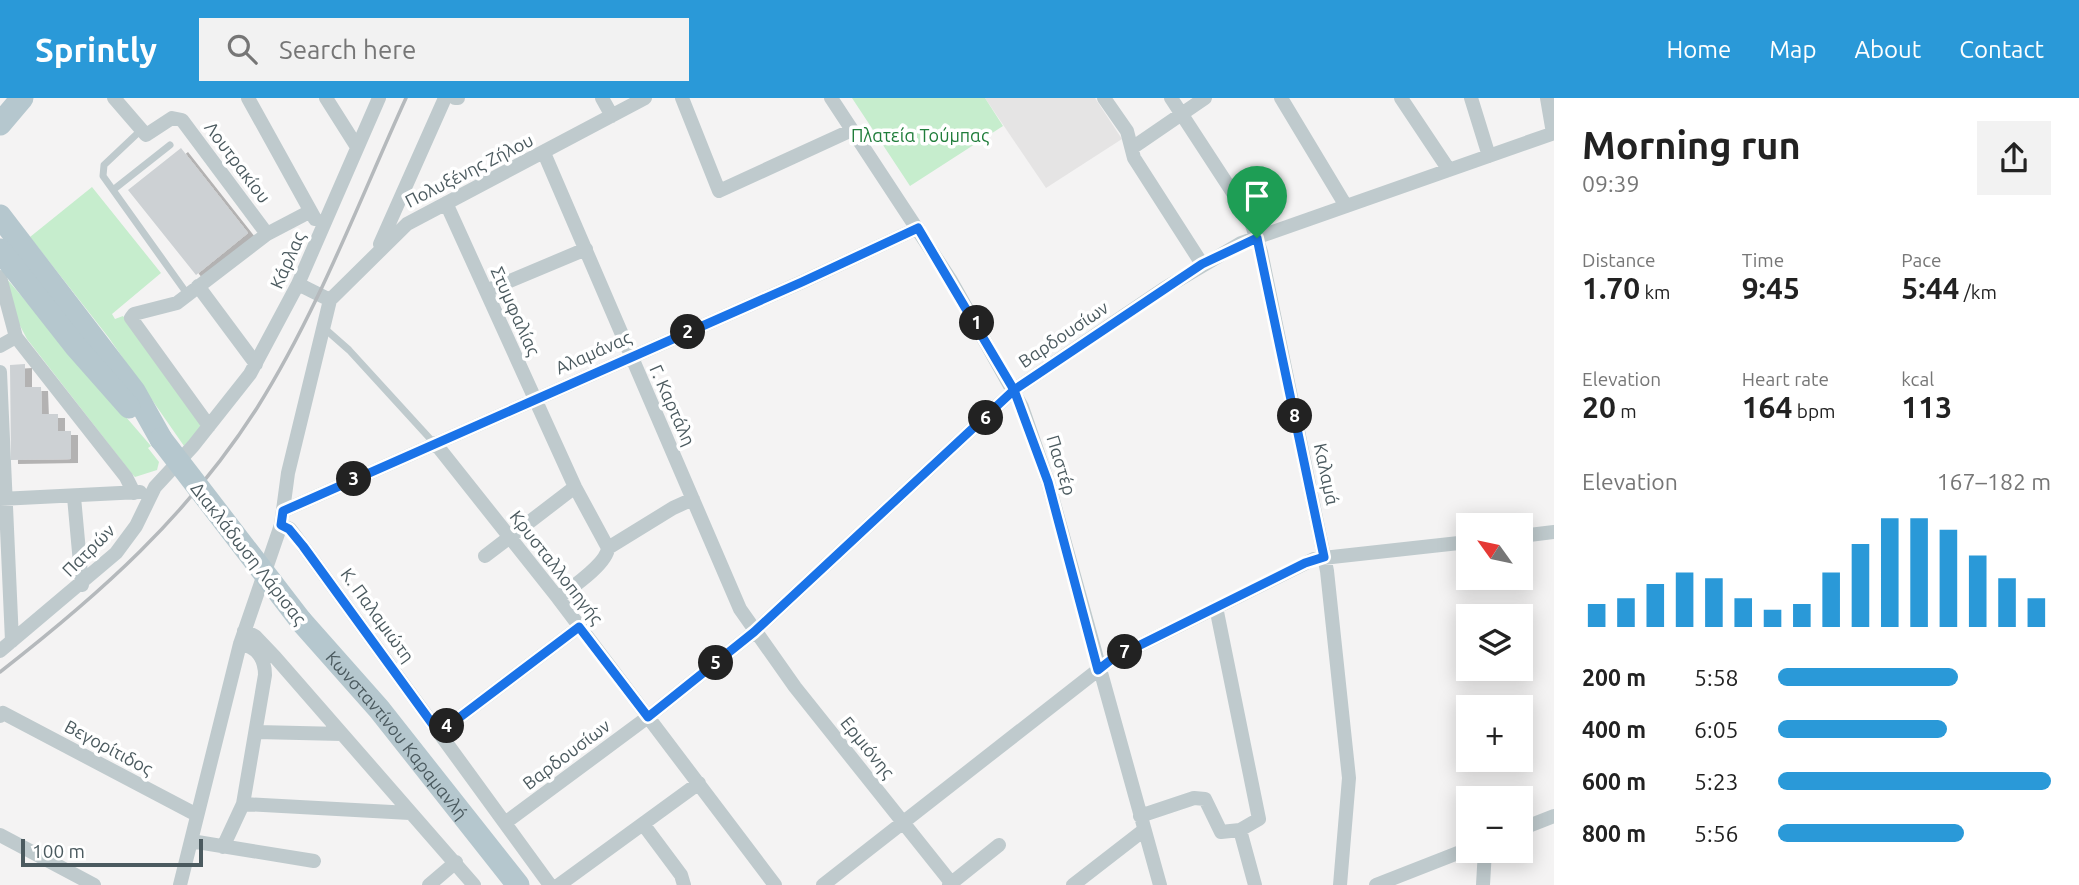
<!DOCTYPE html>
<meta charset="utf-8">
<style>
body{margin:0;font-family:Ubuntu,sans-serif;background:#f2f2f2;color:#222;height:100vh;display:flex;flex-direction:column;font-size:26px;white-space:nowrap}
*{box-sizing:border-box;margin:0}
p{font-size:23px;color:#767676}
.icon{flex:none;width:38px;height:38px;fill:none;stroke:currentColor;stroke-width:2;stroke-linecap:round;stroke-linejoin:round}
.map{position:relative;flex:1;overflow:hidden}
.details{display:flex;flex-direction:column;background:#fff;width:525px}
.details>*{flex:none}
.needle{width:46px;rotate:303deg}
.tools{position:absolute;left:1456px;top:415px;display:grid;gap:14px}
.tools a{display:grid;place-items:center;width:77px;height:77px;border-radius:0px;background:#fff;box-shadow:0 4px 18px #0003;font-size:35px}
.scale{position:absolute;left:21px;bottom:18px;width:182px;box-sizing:border-box;padding-left:7px;border:4px solid #4b5a5f;border-top:0;font-size:19px;line-height:24px;white-space:nowrap;color:#4b5a5f;-webkit-text-stroke:5px #fff;paint-order:stroke}
.pin{position:absolute;display:grid;place-items:center;width:60px;height:60px;color:#fff;margin:-72px -30px;border-radius:50% 50% 50% 0;rotate:-45deg;box-shadow:0 0 7px #0007}
.pin .icon{rotate:45deg}
.km{position:absolute;width:35px;height:35px;margin:-18px;border-radius:50%;background:#222;color:#fff;font-size:19px;line-height:35px;text-align:center}
.round{display:grid;place-items:center;flex:none;width:74px;height:74px;border-radius:0px;background:#f2f2f2}
.head{display:flex;align-items:center;justify-content:space-between;height:119px;padding:0 28px}
h1{font-size:38px;font-weight:600;line-height:52px}
.figures{display:grid;grid-template-columns:repeat(3,1fr);gap:10px;height:119px;padding:7px 28px}
.figures div{display:grid;align-content:center}
.figures b{font-size:30px;font-weight:600}
.figures small{font-size:19px;font-weight:400}
.figures p{font-size:19px}
.chart{height:196px;padding:14px 28px}
.chart p{display:flex;justify-content:space-between}
.chart svg{width:100%;height:126px;margin-top:7px;stroke:#2a99d8;stroke-width:6}
ul{padding:0 28px;list-style:none;font-size:23px}
li{display:grid;grid-template-columns:112px 84px 1fr;align-items:center;height:52px}
li i{height:18px;border-radius:9px;background:#2a99d8}
header{display:flex;align-items:center;gap:42px;box-sizing:border-box;height:98px;padding:0 35px;background:#2a99d8;color:#fff}
header strong{font-size:33px}
nav{display:flex;gap:38px;margin-inline-start:auto;font-size:24px}
.search{width:490px;height:63px;background:#f2f2f2;display:flex;align-items:center;gap:18px;box-sizing:border-box;padding:0 24px;border-radius:0px;color:#767676;font-size:26px}
main{display:flex;flex:1;min-height:0}
.map>svg:first-child{display:block}
</style>
<header>
<strong>Sprintly</strong>
<div class="search"><svg class="icon" aria-label="search" viewBox="0 0 24 24"><circle cx="10" cy="10" r="6"/><path d="M15 15l6 6"/></svg>Search here</div>
<nav><a>Home</a><a>Map</a><a>About</a><a>Contact</a></nav>
</header>
<main>
<div class="map">
<svg width="1554" height="787" viewBox="0 0 1554 787">
<defs>
<filter id="shadow"><feDropShadow dx="7" dy="4" stdDeviation="0" flood-color="#0004"/></filter>
</defs>
<rect width="100%" height="100%" fill="#f4f3f3"/>
<path fill="#e5e4e4" d="M985,0h110l27,41 -76,49z"/>
<path fill="#c6edcd" d="M852,0h133l18,28 -93,60z
M92,89l69,86 -49,41 3,5 8,-3 77,105 3,5 -19,20 -75,-108 -79,-101z
M6,180l145,168 -3,2 11,14 -2,8 -22,7 -3,-3 -105,-135 -10,-19z"/>
<path fill="#cdd1d4" filter="url(#shadow)" d="M181,50l67,85 -52,42 -68,-85z
M25,266v23h16l1,27h16v17h13v28l-60,1 -1,-95z"/>
<g fill="none" stroke-linecap="round" stroke-linejoin="round">
<path stroke="#bfcacd" stroke-width="7" d="M170,47l-57,45 75,105
M113,92l-10,-14 1,-11 36,-34
M324,230l25,22 85,93"/>
<path stroke="#bfcacd" stroke-width="14" d="M114,0l32,37 26,-17 10,2 85,114
M248,0l67,121
M326,0l31,49
M455,0h3
M602,0l10,18
M682,0l37,93 133,-61
M831,0l119,181 72,128 26,75 112,403
M1104,0l23,33 7,27 68,106
M1171,0l79,121 11,33 66,319 22,207 -9,107
M1281,0l65,108
M1401,0l48,72
M1471,0l18,58
M1547,0l6,35
M1132,50l73,-50
M544,55l196,456 55,78 158,198
M446,105l129,284 33,61
M380,146l65,-146
M0,179l16,60 110,140 8,16
M198,188l58,78
M486,193l100,-42
M330,202l77,-76 238,-126
M0,248l16,-9
M0,274l12,269
M209,328l-78,-108 3,-4 43,-11 90,-69 42,-22
M435,345l123,155 217,287
M74,399l8,88
M0,401l140,-7
M283,413l519,-229 116,-54
M281,427l9,4 13,17 247,339
M1521,438l33,-4
M608,450l65,-40 20,-9
M485,458l90,-69
M558,500c13,-10 49,-34 50,-50
M244,533l11,5 20,21 199,228
M0,553l116,-98 20,-27 19,-39 38,-41 57,-72 48,-90 81,-186
M0,618l3,-3 194,102
M257,634l85,2
M439,635l140,-106
M243,706l167,9
M1140,718l54,-18 11,1 16,33 19,-2 19,-11 -43,-212
M505,725l143,-106 106,-85 260,-242 151,-102 76,-45 313,-110
M643,726l38,51 3,10
M1521,731l33,-13
M1240,732l15,55
M0,737l94,50
M191,743l123,20
M223,749l20,-43 22,-129c0,-16 -8,-29 -25,-31
M180,787l60,-241 41,-119 7,-52 42,-173 -32,-16
M429,787l27,-23
M559,787l140,-102
M823,787l289,-226 202,-100 154,-17
M949,787l50,-40
M1073,787l71,-55
M1376,787l92,-36
M1483,787l2,-35"/>
<g stroke="#b5c7ce" stroke-width="23">
<path d="M0,26l22,-26"/>
<path d="M0,118l134,175 27,48"/>
<path d="M0,152l76,97 53,60"/>
<path id="s1" d="M301,523l78,88 139,176"/>
</g>
<path stroke="#b5b9bc" stroke-width="3.5" d="M0,574c100,-78 188,-156 257,-264 61,-97 102,-207 149,-310"/>
<path stroke="#b5c7ce" stroke-width="23" d="M161,341l140,182"/>
</g>
<g fill="none" stroke-linecap="round" stroke-linejoin="round">
<defs>
<path id="route" d="M1257,140l-55,26 -188,126 -96,-162 -116,54 -519,229 -2,14 8,4 14,17 136,187 140,-106 69,90 106,-85 260,-242 34,92 50,188 14,-11 193,-96 19,-6 -67,-319"/>
</defs>
<use href="#route" stroke="#fff" stroke-width="14"/>
<use href="#route" stroke="#1a73e8" stroke-width="9"/>
</g>
<g text-anchor="middle" dominant-baseline="central" stroke-width="7" stroke-linejoin="round" paint-order="stroke">
<g font-size="18" fill="#207d3b" stroke="#fff">
<text x="920" y="37">Πλατεία Τούμπας</text>
</g>
<g font-size="18" fill="#4b5a5f" stroke="#fff">
<text transform="translate(238 64) rotate(53)">Λουτρακίου</text>
<text transform="translate(469 72) rotate(-27)">Πολυξένης Ζήλου</text>
<text transform="translate(287 162) rotate(-66)">Κάρλας</text>
<text transform="translate(516 213) rotate(66)">Στυμφαλίας</text>
<text transform="translate(1063 236) rotate(-34)">Βαρδουσίων</text>
<text transform="translate(593 254) rotate(-24)">Αλαμάνας</text>
<text transform="translate(673 307) rotate(66)">Γ. Καρτάλη</text>
<text transform="translate(1062 367) rotate(73)">Παστέρ</text>
<text transform="translate(1327 376) rotate(78)">Καλαμά</text>
<text transform="translate(88 452) rotate(-45)">Πατρών</text>
<text transform="translate(249 455) rotate(52)">Διακλάδωση Λάρισας</text>
<text transform="translate(557 469) rotate(52)">Κρυσταλλοπηγής</text>
<text transform="translate(378 517) rotate(54)">Κ. Παλαμιώτη</text>
<text transform="translate(109 649) rotate(28)">Βεγορίτιδος</text>
<text transform="translate(868 649) rotate(51)">Ερμιόνης</text>
<text transform="translate(566 656) rotate(-37)">Βαρδουσίων</text>
<text stroke="none"><textPath href="#s1" startOffset="149">Κωνσταντίνου Καραμανλή</textPath></text>
</g>
</g>
</svg>
<div class="tools">
<a><svg class="needle" viewBox="-14 -14 28 28"><path d="M0-13l5 13h-10z" fill="#e53935"/><path d="M0 13l5-13h-10z" fill="#767676"/></svg></a>
<a><svg class="icon" aria-label="layers" viewBox="0 0 24 24"><path d="M12 4l9 5-9 5-9-5zM3 14l9 5 9-5"/></svg></a>
<a>+</a>
<a>−</a>
</div>
<div class="scale">100 m</div>
<div class="pin" style="left:1257px;top:140px;background:#1e9e55"><svg class="icon" aria-label="arrive" viewBox="0 0 24 24"><path d="M6 21V4h12l-3 4 3 4H6"/></svg></div>
<b class="km" style="left:977px;top:225px">1</b>
<b class="km" style="left:688px;top:234px">2</b>
<b class="km" style="left:354px;top:381px">3</b>
<b class="km" style="left:447px;top:628px">4</b>
<b class="km" style="left:716px;top:565px">5</b>
<b class="km" style="left:986px;top:320px">6</b>
<b class="km" style="left:1125px;top:554px">7</b>
<b class="km" style="left:1295px;top:318px">8</b>
</div>
<section class="details">
<div class="head"><div><h1>Morning run</h1><p>09:39</p></div><a class="round"><svg class="icon" aria-label="share" viewBox="0 0 24 24"><path d="M12 15V3M7 8l5-5 5 5M5 13v7h14v-7"/></svg></a></div>
<div class="figures">
<div><p>Distance</p><b>1.70<small> km</small></b></div>
<div><p>Time</p><b>9:45</b></div>
<div><p>Pace</p><b>5:44<small> /km</small></b></div>
</div>
<div class="figures">
<div><p>Elevation</p><b>20<small> m</small></b></div>
<div><p>Heart rate</p><b>164<small> bpm</small></b></div>
<div><p>kcal</p><b>113</b></div>
</div>
<div class="chart"><p><span>Elevation</span>167–182 m</p>
<svg viewBox="0 0 160 44" preserveAspectRatio="none"><path d="M5 44V36M15 44V34M25 44V29M35 44V25M45 44V27M55 44V34M65 44V38M75 44V36M85 44V25M95 44V15M105 44V6M115 44V6M125 44V10M135 44V19M145 44V27M155 44V34"/></svg>
</div>
<ul>
<li><b>200 m</b>5:58<i style="width:66%"></i></li>
<li><b>400 m</b>6:05<i style="width:62%"></i></li>
<li><b>600 m</b>5:23<i style="width:100%"></i></li>
<li><b>800 m</b>5:56<i style="width:68%"></i></li>
</ul>
</section>
</main>
